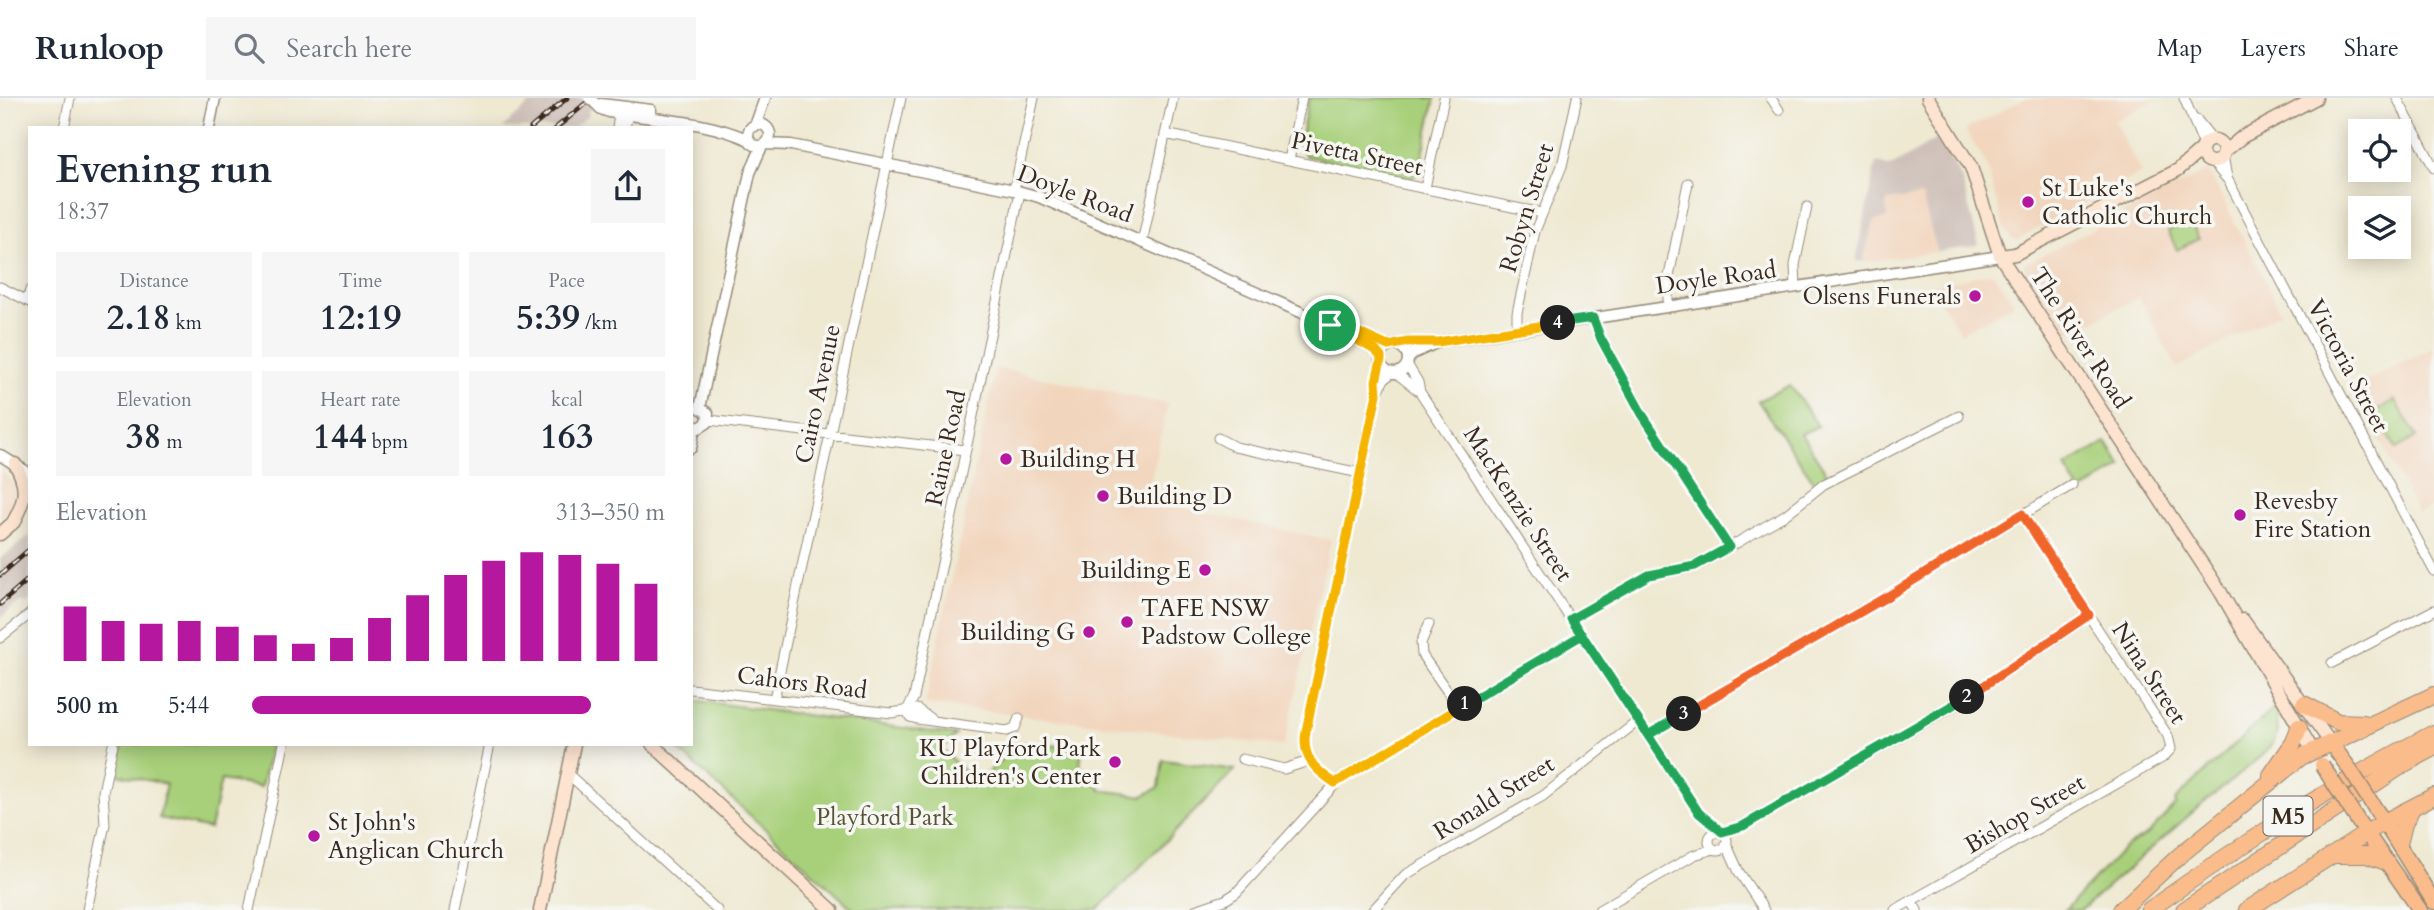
<!DOCTYPE html>
<meta charset="utf-8">
<style>
body{margin:0;font-family:Cardo,serif;background:#f6f6f7;color:#1f2937;height:100vh;display:flex;flex-direction:column;font-size:26px;white-space:nowrap}
*{box-sizing:border-box;margin:0}
p{font-size:23px;color:#747a83}
.icon{flex:none;width:38px;height:38px;fill:none;stroke:currentColor;stroke-width:2;stroke-linecap:round;stroke-linejoin:round}
.map{position:relative;flex:1;overflow:hidden}
.details{position:absolute;left:28px;top:28px;width:665px;height:620px;display:flex;flex-direction:column;background:#fff;border-radius:0px;box-shadow:0 4px 18px #0003}
.details>*{flex:none}
.buttons{position:absolute;left:2348px;top:21px;display:grid;gap:14px}
.buttons a{display:grid;place-items:center;width:63px;height:63px;border-radius:0px;background:#fff;box-shadow:0 4px 18px #0003;font-size:35px}
.pin{position:absolute;display:grid;place-items:center;width:60px;height:60px;color:#fff;margin:-30px;border:4px solid #fff;border-radius:50%;box-shadow:0 2px 7px #0007}
.km{position:absolute;width:35px;height:35px;margin:-18px;border-radius:50%;background:#222;color:#fff;font-size:19px;line-height:35px;text-align:center}
.round{display:grid;place-items:center;flex:none;width:74px;height:74px;border-radius:0px;background:#f6f6f7}
.headline{display:flex;align-items:center;justify-content:space-between;height:119px;padding:0 28px}
h1{font-size:38px;font-weight:700;line-height:52px}
.figures{display:grid;grid-template-columns:repeat(3,1fr);gap:10px;height:119px;padding:7px 28px}
.figures div{display:grid;align-content:center;border-radius:0px;background:#f6f6f7;text-align:center}
.figures b{font-size:35px;font-weight:700}
.figures small{font-size:19px;font-weight:400}
.figures p{font-size:19px}
.chart{height:196px;padding:14px 28px}
.chart p{display:flex;justify-content:space-between}
.chart svg{width:100%;height:126px;margin-top:7px;stroke:#b5179e;stroke-width:6}
ul{padding:0 28px;list-style:none;font-size:23px}
li{display:grid;grid-template-columns:112px 84px 1fr;align-items:center;height:52px}
li i{height:18px;border-radius:9px;background:#b5179e}
header{display:flex;align-items:center;gap:42px;box-sizing:border-box;height:98px;padding:0 35px;background:#fff;border-bottom:2px solid #e0e1e3}
header strong{font-size:33px}
nav{display:flex;gap:38px;margin-inline-start:auto;font-size:24px}
.search{width:490px;height:63px;background:#f6f6f7;display:flex;align-items:center;gap:18px;box-sizing:border-box;padding:0 24px;border-radius:0px;color:#747a83;font-size:26px}
.map>svg:first-child{display:block}
</style>
<header>
<strong>Runloop</strong>
<div class="search"><svg class="icon" aria-label="search" viewBox="0 0 24 24"><circle cx="10" cy="10" r="6"/><path d="M15 15l6 6"/></svg>Search here</div>
<nav><a>Map</a><a>Layers</a><a>Share</a></nav>
</header>
<div class="map">
<svg width="2434" height="812" viewBox="0 0 2434 812">
<rect width="100%" height="100%" fill="#f6f6f2"/>
<filter id="ink" filterUnits="userSpaceOnUse"><feTurbulence type="fractalNoise" baseFrequency=".0143" numOctaves="2"/><feDisplacementMap in="SourceGraphic" scale="14" xChannelSelector="R" yChannelSelector="G"/><feConvolveMatrix kernelMatrix="1 2 1 2 8 2 1 2 1" color-interpolation-filters="sRGB"/></filter>
<filter id="wash" filterUnits="userSpaceOnUse"><feTurbulence type="fractalNoise" baseFrequency=".00686" numOctaves="4" result="noise"/><feDisplacementMap in="SourceGraphic" scale="28" xChannelSelector="R" yChannelSelector="G"/><feGaussianBlur stdDeviation="1.57" result="paint"/><feColorMatrix in="noise" values="0 0 0 0 0 0 0 0 0 0 0 0 0 0 0 0 0 1.4 0 .05"/><feComposite in="paint" operator="in"/></filter>
<g filter="url(#wash)">
<rect width="100%" height="100%" fill="#efe9d2"/>
<path fill="#f2d5bd" d="M2026,0h132l-44,23 27,52 -124,67 -6,-2 -8,-13 -17,-62 -21,-33z
M2208,72l73,142 -104,56 -38,-71 -73,38 -43,-70z
M1922,98l15,56 -74,10 11,-41 14,-20z
M1990,175l5,2 19,29 -53,29 -31,-47z
M2434,249v158l-16,9 -65,-126z
M996,270l172,36 -22,96 185,40 -47,206 -359,-42z
M0,373l13,12 3,12 -8,16 -8,6z"/>
<path fill="#cfc1ba" d="M537,0h67l-17,14 2,3 -16,13h-71z
M1938,40l24,42 16,63 -3,3 -38,6 -15,-56 -34,5 -2,3 1,14 -13,3 -11,41 -7,-1 20,-99 14,5z
M30,437v65l-4,3 -5,-2 -21,17v-59z"/>
<path fill="#a8d07a" stroke="#727d4c" stroke-width="2" d="M1309,0h126l-16,75 -8,5 -105,-22 -7,-12z
M2189,122l10,19 -22,11 -9,-19z
M1790,287l28,41 -17,8 29,44 -14,7 -58,-84z
M2394,302l23,36 -20,13 -24,-36z
M2106,344l16,24 -42,26 -15,-25z
M691,602l265,35 -14,14 34,35 36,-35 -3,-7 73,6 -2,18 21,24 42,6 16,-9 4,-27 72,10 -137,140h-244l-182,-166h19z
M2276,608l2,26 -5,11 -11,13 -67,54 -114,100h-16l59,-62 25,-15 27,-29 -1,-4z
M123,646h148l-10,43 -40,-7 -11,49 -51,-11 7,-34 -50,-10z"/>
</g>
<g filter="url(#ink)">
<g fill="none" stroke-linecap="round" stroke-linejoin="round">
<defs>
<path id="minor" d="M1771,0l8,12
M2184,0l20,47
M2397,0l37,70
M2197,22l16,20
M64,30l6,-30
M617,30l3,-19
M625,30l4,-19
M1165,36l376,79
M2223,57l4,23
M1289,62l13,-62
M2212,64l16,18 206,391
M1425,90l19,-90
M1014,92l20,-92
M1142,145l31,-145
M0,189l30,15
M1796,189l-1,-22 12,-58
M27,203l3,-11
M1668,208v-25l20,-98
M1593,220l7,21 48,85 81,123
M1517,231v-16l18,-82 27,-65 15,-68
M1407,266l11,18 2,10 279,421 20,18
M1396,275l24,19
M1377,294l-1,-11 5,-21
M709,322l256,30
M1218,340l17,9 125,26
M1571,521l78,-44 39,-7 14,-5 83,-48 39,-31 135,-68
M1429,526l-8,19 1,12 37,53
M0,540l30,-24
M2332,565l102,-53
M691,591l200,24 26,-4 15,11
M774,601l127,-601
M907,612l7,-13 106,-505
M907,612l3,7 7,2 90,12 8,-3 4,-10
M1648,637l240,-139 184,-111
M1242,661l42,10 25,-8
M567,675l150,137
M1335,685c-18,-11 -32,-23 -30,-46l72,-343 7,-15 8,-6
M1709 743a9 9 0 1 1 18 0a9 9 0 1 1-18 0Z
M1722,734l21,-6 211,-120 135,-90
M1726,745l13,29 25,38
M1911,803l6,9
M87,812l18,-86 -2,-32 10,-48
M249,812l35,-166
M455,812l35,-166
M1195,812l30,-10 11,-7 105,-115 241,-143
M1373,812l32,-35 138,-79 95,-75
M1599,812l95,-55 20,-6
M1895,812l267,-152 9,-9 -3,-13 -146,-222"/>
<path id="tertiary" d="M595,5l6,6 8,3c48,8 96,8 140,28
M601,6l50,6
M748 37a11 11 0 1 1 22 0a11 11 0 1 1-22 0Z
M755,28l10,-28
M209,30l6,-30
M765,46l26,1 223,45 25,7 291,128 45,25 6,7
M1340,229l15,4 33,16
M1394,247l44,-3 562,-86
M1380 261a14 14 0 1 1 28 0a14 14 0 1 1-28 0Z
M1408,261l6,-6 22,-10
M700,310l50,-235 12,-27
M691,327l8,3 8,-5 1,-10 -8,-5
M691,350l4,-21
M0,357l30,19"/>
<path id="secondary" d="M1928,0l43,69 29,89 220,335 93,160
M2202 53a11 11 0 1 1 22 0a11 11 0 1 1-22 0Z
M2224,54l18,-15 74,-39
M2000,158l15,-2 163,-84 24,-21
M12,426c13,-22 17,-37 3,-60
M0,436l16,-14
M2243,522l87,122
M652,646l180,166
M540,812l34,-166"/>
<path id="primary" d="M2330,644l19,26
M2379,716l55,88
M2361,727l59,85"/>
<path id="motorway" d="M2304,606l34,18 26,1
M2271,677l23,-33 5,-15
M2399,746l5,-20 8,-16
M2334,757h33l19,7
M2121,812l58,-54 122,-99 133,-62
M2149,812c91,-65 185,-126 285,-177
M2184,812l222,-147 28,-15
M2247,812l137,-88 50,-26"/>
</defs>
<use href="#minor" stroke="#958a78" stroke-width="11"/>
<use href="#tertiary" stroke="#958a78" stroke-width="13"/>
<use href="#secondary" stroke="#958a78" stroke-width="15"/>
<use href="#primary" stroke="#958a78" stroke-width="17"/>
<use href="#motorway" stroke="#958a78" stroke-width="18"/>
<use href="#minor" stroke="#fff" stroke-width="9"/>
<use href="#tertiary" stroke="#fff" stroke-width="10"/>
<use href="#secondary" stroke="#fde4d1" stroke-width="12"/>
<use href="#primary" stroke="#fabc8b" stroke-width="14"/>
<use href="#motorway" stroke="#fabc8b" stroke-width="16"/>
<defs>
<path id="rail" d="M531,30l36,-30
M556,30l36,-30
M0,477l30,-26
M0,506l30,-26"/>
</defs>
<use href="#rail" stroke="#3b2a1e" stroke-width="5"/>
<use href="#rail" stroke="#f6f6f2" stroke-width="2.5" stroke-dasharray="8" stroke-linecap="butt"/>
<defs>
<path id="tertiary-bridge" d="M589,0l6,5"/>
<path id="primary-bridge" d="M2322,667l38,59
M2349,670l29,45"/>
</defs>
<use href="#tertiary-bridge" stroke="#958a78" stroke-width="13" stroke-linecap="butt"/>
<use href="#primary-bridge" stroke="#958a78" stroke-width="17" stroke-linecap="butt"/>
<use href="#tertiary-bridge" stroke="#fff" stroke-width="10"/>
<use href="#primary-bridge" stroke="#fabc8b" stroke-width="14"/>
</g>
</g>
<g fill="none" stroke-linecap="round" stroke-linejoin="round" filter="url(#ink)">
<defs>
<path id="split-1" d="M1330,227l45,25 6,7v3l-5,21 1,13 -71,337c-5,26 9,39 29,52l130,-79"/>
<path id="split-2" d="M1465,606l117,-69 117,178 23,19 21,-6 224,-129"/>
<path id="split-3" d="M1684,616l204,-118 134,-82 67,101 -122,82"/>
<path id="split-4" d="M1558,225l35,-5 8,21 41,75 87,133 -34,19 -46,9 -78,44 77,116 36,-21"/>
<path id="split-5" d="M1330,227l25,6 33,15 20,-4h30l120,-19"/>
</defs>
<use href="#split-1" stroke="#fff" stroke-width="14"/>
<use href="#split-2" stroke="#fff" stroke-width="14"/>
<use href="#split-3" stroke="#fff" stroke-width="14"/>
<use href="#split-4" stroke="#fff" stroke-width="14"/>
<use href="#split-5" stroke="#fff" stroke-width="14"/>
<use href="#split-1" stroke="#f5b400" stroke-width="9"/>
<use href="#split-2" stroke="#22a559" stroke-width="9"/>
<use href="#split-3" stroke="#f0652b" stroke-width="9"/>
<use href="#split-4" stroke="#22a559" stroke-width="9"/>
<use href="#split-5" stroke="#f5b400" stroke-width="9"/>
</g>
<g fill="#b5179e" stroke="#f6f6f2" stroke-width="2.5">
<circle cx="2028" cy="104" r="7"/>
<circle cx="1975" cy="198" r="7"/>
<circle cx="1006" cy="361" r="7"/>
<circle cx="1103" cy="398" r="7"/>
<circle cx="2240" cy="417" r="7"/>
<circle cx="1205" cy="472" r="7"/>
<circle cx="1127" cy="524" r="7"/>
<circle cx="1089" cy="534" r="7"/>
<circle cx="1115" cy="664" r="7"/>
<circle cx="314" cy="738" r="7"/>
</g>
<g text-anchor="middle" dominant-baseline="central" stroke-width="7" stroke-linejoin="round" paint-order="stroke">
<rect fill="#f6f6f2" stroke="#73675e" stroke-width="2" x="2263.5" y="698.5" width="49" height="39" rx="5"/>
<g font-size="23" font-weight="bold" fill="#3b2a1e">
<text x="2288" y="718">M5</text>
</g>
<g font-size="24" fill="#3b2a1e" stroke="#f6f6f2">
<text transform="translate(1357 56) rotate(12)">Pivetta Street</text>
<text transform="translate(1075 96) rotate(21)">Doyle Road</text>
<text transform="translate(1527 110) rotate(-73)">Robyn Street</text>
<text transform="translate(1716 180) rotate(-8)">Doyle Road</text>
<text transform="translate(2080 240) rotate(57)">The River Road</text>
<text transform="translate(2348 268) rotate(62)">Victoria Street</text>
<text transform="translate(818 296) rotate(-78)">Cairo Avenue</text>
<text transform="translate(946 350) rotate(-78)">Raine Road</text>
<text transform="translate(1518 406) rotate(57)">MacKenzie Street</text>
<text transform="translate(2149 575) rotate(57)">Nina Street</text>
<text transform="translate(802 585) rotate(7)">Cahors Road</text>
<text transform="translate(1494 700) rotate(-32)">Ronald Street</text>
<text transform="translate(2025 716) rotate(-30)">Bishop Street</text>
</g>
<g font-size="24" fill="#3b2a1e" stroke="#f6f6f2" text-anchor="start">
<text x="2042" y="90">St Luke's<tspan x="2042" dy="28">Catholic Church</tspan></text>
<text x="1961" y="198" text-anchor="end">Olsens Funerals</text>
<text x="1020" y="361">Building H</text>
<text x="1117" y="398">Building D</text>
<text x="2254" y="403">Revesby<tspan x="2254" dy="28">Fire Station</tspan></text>
<text x="1191" y="472" text-anchor="end">Building E</text>
<text x="1141" y="510">TAFE NSW<tspan x="1141" dy="28">Padstow College</tspan></text>
<text x="1075" y="534" text-anchor="end">Building G</text>
<text x="1101" y="650" text-anchor="end">KU Playford Park<tspan x="1101" dy="28">Children's Center</tspan></text>
<text x="328" y="724">St John's<tspan x="328" dy="28">Anglican Church</tspan></text>
</g>
<g font-size="24" fill="#565435" stroke="#f6f6f2">
<text x="885" y="719">Playford Park</text>
</g>
</g>
</svg>
<div class="buttons">
<a><svg class="icon" aria-label="locate" viewBox="0 0 24 24"><circle cx="12" cy="12" r="6"/><path d="M12 2v4M12 18v4M2 12h4M18 12h4"/></svg></a>
<a><svg class="icon" aria-label="layers" viewBox="0 0 24 24"><path d="M12 4l9 5-9 5-9-5zM3 14l9 5 9-5"/></svg></a>
</div>
<div class="pin" style="left:1330px;top:227px;background:#1e9e55"><svg class="icon" aria-label="arrive" viewBox="0 0 24 24"><path d="M6 21V4h12l-3 4 3 4H6"/></svg></div>
<b class="km" style="left:1465px;top:606px">1</b>
<b class="km" style="left:1967px;top:599px">2</b>
<b class="km" style="left:1684px;top:616px">3</b>
<b class="km" style="left:1558px;top:225px">4</b>
<section class="details">
<div class="headline"><div><h1>Evening run</h1><p>18:37</p></div><a class="round"><svg class="icon" aria-label="share" viewBox="0 0 24 24"><path d="M12 15V3M7 8l5-5 5 5M5 13v7h14v-7"/></svg></a></div>
<div class="figures">
<div><p>Distance</p><b>2.18<small> km</small></b></div>
<div><p>Time</p><b>12:19</b></div>
<div><p>Pace</p><b>5:39<small> /km</small></b></div>
</div>
<div class="figures">
<div><p>Elevation</p><b>38<small> m</small></b></div>
<div><p>Heart rate</p><b>144<small> bpm</small></b></div>
<div><p>kcal</p><b>163</b></div>
</div>
<div class="chart"><p><span>Elevation</span>313–350 m</p>
<svg viewBox="0 0 160 44" preserveAspectRatio="none"><path d="M5 44V25M15 44V30M25 44V31M35 44V30M45 44V32M55 44V35M65 44V38M75 44V36M85 44V29M95 44V21M105 44V14M115 44V9M125 44V6M135 44V7M145 44V10M155 44V17"/></svg>
</div>
<ul>
<li><b>500 m</b>5:44<i style="width:82%"></i></li>
</ul>
</section>
</div>
